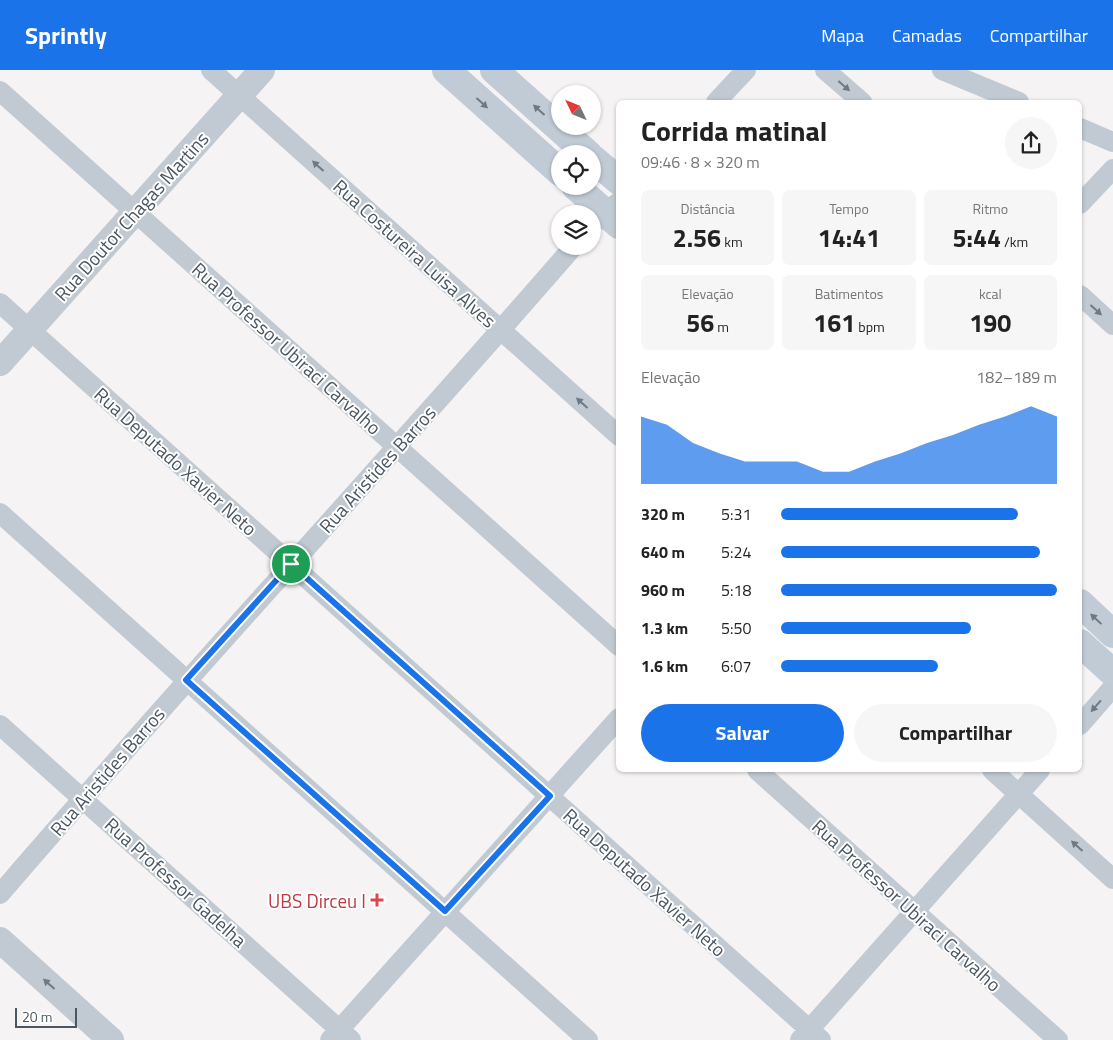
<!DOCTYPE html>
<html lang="pt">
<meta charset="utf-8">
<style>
body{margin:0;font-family:"Titillium Web",sans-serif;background:#f6f6f6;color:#222;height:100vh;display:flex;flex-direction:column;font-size:19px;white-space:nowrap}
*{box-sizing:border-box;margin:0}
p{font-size:16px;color:#767676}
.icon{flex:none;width:28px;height:28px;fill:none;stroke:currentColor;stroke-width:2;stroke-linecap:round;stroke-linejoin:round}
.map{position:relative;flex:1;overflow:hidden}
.panel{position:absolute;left:616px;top:30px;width:466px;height:672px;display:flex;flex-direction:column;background:#fff;border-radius:8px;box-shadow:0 1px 4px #0004}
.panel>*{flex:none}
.needle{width:32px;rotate:313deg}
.controls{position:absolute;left:551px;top:15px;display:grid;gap:10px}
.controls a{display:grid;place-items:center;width:50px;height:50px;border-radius:50%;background:#fff;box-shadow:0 1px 4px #0004;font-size:25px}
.scale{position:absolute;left:15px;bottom:12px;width:62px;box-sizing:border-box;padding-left:5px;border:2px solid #4a5661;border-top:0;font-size:14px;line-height:18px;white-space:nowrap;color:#4a5661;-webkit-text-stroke:4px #fff;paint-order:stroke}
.pin{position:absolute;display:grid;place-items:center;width:42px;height:42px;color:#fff;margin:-21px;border:2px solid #fff;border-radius:50%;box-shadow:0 1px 5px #0007}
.round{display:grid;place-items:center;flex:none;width:52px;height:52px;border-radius:26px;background:#f6f6f6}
.head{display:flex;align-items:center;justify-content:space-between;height:85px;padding:0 25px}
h1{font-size:28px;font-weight:700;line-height:38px}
.stats{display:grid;grid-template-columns:repeat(3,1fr);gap:8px;height:85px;padding:5px 25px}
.stats div{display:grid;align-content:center;border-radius:8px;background:#f6f6f6;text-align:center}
.stats b{font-size:25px;font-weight:700}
.stats small{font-size:14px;font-weight:400}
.stats p{font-size:14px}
.chart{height:140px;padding:10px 25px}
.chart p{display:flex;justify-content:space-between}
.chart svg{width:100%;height:90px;margin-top:5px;fill:#1a73e8;opacity:.7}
.action{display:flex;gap:10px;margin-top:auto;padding:10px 25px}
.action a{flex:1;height:58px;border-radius:30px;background:#1a73e8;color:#fff;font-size:20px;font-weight:700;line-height:58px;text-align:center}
.action a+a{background:#f6f6f6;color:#222}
ul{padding:0 25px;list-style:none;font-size:16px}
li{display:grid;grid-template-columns:80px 60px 1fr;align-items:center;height:38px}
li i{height:12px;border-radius:6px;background:#1a73e8}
header{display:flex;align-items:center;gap:30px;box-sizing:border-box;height:70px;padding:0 25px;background:#1a73e8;color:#fff}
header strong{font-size:24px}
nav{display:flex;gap:28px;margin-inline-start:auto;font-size:18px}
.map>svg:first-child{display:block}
</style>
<header>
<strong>Sprintly</strong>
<nav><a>Mapa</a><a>Camadas</a><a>Compartilhar</a></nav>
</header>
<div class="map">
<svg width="1113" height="970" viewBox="0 0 1113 970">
<rect width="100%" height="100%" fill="#f5f3f3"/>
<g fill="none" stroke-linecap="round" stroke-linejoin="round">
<path stroke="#c1cad2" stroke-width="20" d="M211,0l408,366
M825,0l37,32
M942,0l77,32
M0,21l619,555
M716,32l30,-32
M1080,58l33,14
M1080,134l33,-35
M592,155l12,-13 15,-10
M1080,225l33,30
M0,233l821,737
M0,443l588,527
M0,655l351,315
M1080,655l33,-38
M757,700l301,270
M992,700l121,109
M0,824c188,-219 385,-430 574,-648
M330,970l289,-322
M800,970l240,-270"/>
<path stroke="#c1cad2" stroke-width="26" d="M0,293l262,-293
M0,870l111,100"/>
<path stroke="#c1cbd6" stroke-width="28" d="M446,0l114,102
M494,0l94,84
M592,88l27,23
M575,116l44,39
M1080,533l33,31
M1080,573l33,30"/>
</g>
<defs><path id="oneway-solid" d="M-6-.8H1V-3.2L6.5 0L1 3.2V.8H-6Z" transform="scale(1.25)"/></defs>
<g fill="#6e7983">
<use href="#oneway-solid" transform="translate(844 16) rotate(41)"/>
<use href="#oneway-solid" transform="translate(318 96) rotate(-138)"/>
<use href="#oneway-solid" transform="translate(1096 240) rotate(42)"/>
<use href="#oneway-solid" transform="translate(582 333) rotate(-138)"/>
<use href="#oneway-solid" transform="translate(1096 636) rotate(131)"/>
<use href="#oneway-solid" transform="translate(1077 776) rotate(-138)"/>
<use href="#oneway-solid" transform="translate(49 914) rotate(-138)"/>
</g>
<g fill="#6e7984">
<use href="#oneway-solid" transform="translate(482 33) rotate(42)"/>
<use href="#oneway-solid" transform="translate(539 40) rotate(-138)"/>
<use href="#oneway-solid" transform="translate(1096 549) rotate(-137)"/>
</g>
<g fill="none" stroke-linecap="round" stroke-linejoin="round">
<defs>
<path id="route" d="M291,494l259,232 -105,115 -259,-231z"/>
</defs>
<use href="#route" stroke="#fff" stroke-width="10"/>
<use href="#route" stroke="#1a73e8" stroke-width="6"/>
</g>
<path fill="#e0444e" stroke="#fff" stroke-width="2" d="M374.5 822.5h5v5h5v5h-5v5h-5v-5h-5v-5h5z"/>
<g text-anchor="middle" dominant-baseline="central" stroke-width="4" stroke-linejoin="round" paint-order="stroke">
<g font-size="19" fill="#4a5661" stroke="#fff">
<text transform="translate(131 146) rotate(-48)">Rua Doutor Chagas Martins</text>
<text transform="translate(415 183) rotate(42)">Rua Costureira Luisa Alves</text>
<text transform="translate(287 278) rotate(42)">Rua Professor Ubiraci Carvalho</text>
<text transform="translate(176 391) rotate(42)">Rua Deputado Xavier Neto</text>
<text transform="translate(377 399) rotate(-48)">Rua Aristides Barros</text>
<text transform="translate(107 701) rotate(-49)">Rua Aristides Barros</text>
<text transform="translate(176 812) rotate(42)">Rua Professor Gadelha</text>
<text transform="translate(645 812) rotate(42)">Rua Deputado Xavier Neto</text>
<text transform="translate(907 835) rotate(42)">Rua Professor Ubiraci Carvalho</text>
</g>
<g font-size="19" fill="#be3a42" stroke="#fff" text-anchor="end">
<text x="366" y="830">UBS Dirceu I</text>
</g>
</g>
</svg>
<div class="controls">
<a><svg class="needle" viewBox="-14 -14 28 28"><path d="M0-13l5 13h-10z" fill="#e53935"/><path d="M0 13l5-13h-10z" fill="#767676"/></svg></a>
<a><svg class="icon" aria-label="locate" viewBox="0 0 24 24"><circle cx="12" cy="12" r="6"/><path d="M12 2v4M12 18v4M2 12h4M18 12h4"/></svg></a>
<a><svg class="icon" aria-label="layers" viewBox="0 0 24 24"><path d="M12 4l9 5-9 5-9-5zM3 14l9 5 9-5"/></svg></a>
</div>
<div class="scale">20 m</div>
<div class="pin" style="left:291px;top:494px;background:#1e9e55"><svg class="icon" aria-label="arrive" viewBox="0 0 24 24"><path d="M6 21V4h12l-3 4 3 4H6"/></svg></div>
<section class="panel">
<div class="head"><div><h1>Corrida matinal</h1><p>09:46 · 8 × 320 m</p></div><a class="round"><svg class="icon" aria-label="share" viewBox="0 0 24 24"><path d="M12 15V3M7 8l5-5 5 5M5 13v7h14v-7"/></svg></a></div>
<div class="stats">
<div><p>Distância</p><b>2.56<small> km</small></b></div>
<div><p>Tempo</p><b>14:41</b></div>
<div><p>Ritmo</p><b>5:44<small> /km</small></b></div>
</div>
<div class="stats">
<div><p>Elevação</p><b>56<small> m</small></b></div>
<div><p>Batimentos</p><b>161<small> bpm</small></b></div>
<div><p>kcal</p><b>190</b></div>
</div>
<div class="chart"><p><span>Elevação</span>182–189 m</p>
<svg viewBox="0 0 160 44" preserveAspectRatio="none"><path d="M0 44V11L10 15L20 24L30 29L40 33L50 33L60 33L70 38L80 38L90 33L100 29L110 24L120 20L130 15L140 11L150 6L160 11V44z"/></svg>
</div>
<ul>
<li><b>320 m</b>5:31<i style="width:86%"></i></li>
<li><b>640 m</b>5:24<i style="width:94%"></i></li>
<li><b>960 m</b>5:18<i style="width:100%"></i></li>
<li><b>1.3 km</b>5:50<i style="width:69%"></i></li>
<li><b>1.6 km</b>6:07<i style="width:57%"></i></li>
</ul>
<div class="action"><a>Salvar</a><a>Compartilhar</a></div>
</section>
</div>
